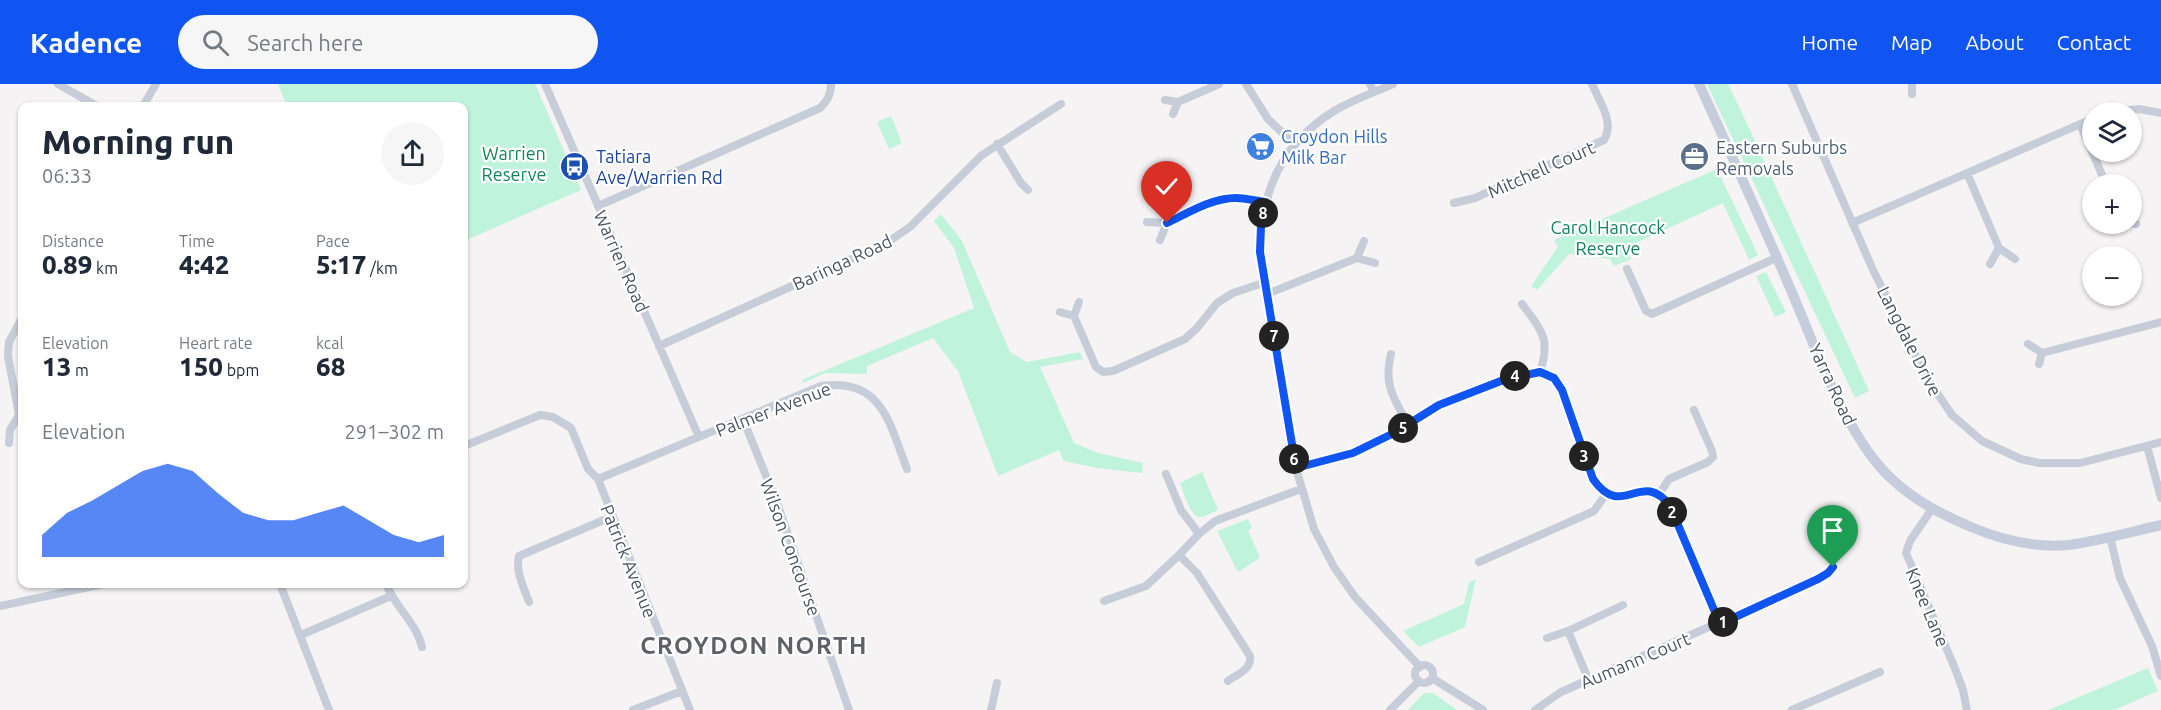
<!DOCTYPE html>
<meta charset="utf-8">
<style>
body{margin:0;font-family:Ubuntu,sans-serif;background:#f6f6f7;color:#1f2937;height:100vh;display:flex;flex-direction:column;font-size:22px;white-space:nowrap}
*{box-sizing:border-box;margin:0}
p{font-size:20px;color:#747a83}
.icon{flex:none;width:33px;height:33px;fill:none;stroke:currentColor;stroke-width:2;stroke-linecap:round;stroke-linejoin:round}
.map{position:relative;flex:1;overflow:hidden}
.sheet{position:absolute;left:18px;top:18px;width:450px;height:486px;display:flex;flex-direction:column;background:#fff;border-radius:12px;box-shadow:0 2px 4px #0004}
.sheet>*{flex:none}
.controls{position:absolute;left:2082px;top:18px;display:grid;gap:12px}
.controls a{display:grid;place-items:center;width:60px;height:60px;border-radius:50%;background:#fff;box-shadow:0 2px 4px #0004;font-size:30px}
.pin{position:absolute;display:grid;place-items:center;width:51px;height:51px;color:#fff;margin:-62px -26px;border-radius:50% 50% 50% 0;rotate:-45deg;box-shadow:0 0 6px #0007}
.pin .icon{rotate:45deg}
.km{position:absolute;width:30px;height:30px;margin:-15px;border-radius:50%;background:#222;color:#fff;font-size:16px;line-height:30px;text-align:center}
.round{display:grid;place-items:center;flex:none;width:63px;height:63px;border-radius:32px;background:#f6f6f7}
.head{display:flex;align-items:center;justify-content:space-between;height:102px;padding:0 24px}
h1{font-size:33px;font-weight:800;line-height:45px}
.metrics{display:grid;grid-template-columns:repeat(3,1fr);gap:9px;height:102px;padding:6px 24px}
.metrics div{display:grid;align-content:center}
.metrics b{font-size:26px;font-weight:800}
.metrics small{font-size:16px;font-weight:400}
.metrics p{font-size:16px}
.chart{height:168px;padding:12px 24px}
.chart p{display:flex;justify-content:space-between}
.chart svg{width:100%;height:108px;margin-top:6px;fill:#1055f2;opacity:.7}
header{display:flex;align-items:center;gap:36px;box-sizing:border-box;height:84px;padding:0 30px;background:#1055f2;color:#fff}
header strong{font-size:28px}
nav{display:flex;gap:33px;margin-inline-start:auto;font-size:21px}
.search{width:420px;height:54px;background:#f6f6f7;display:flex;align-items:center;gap:15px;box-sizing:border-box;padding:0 21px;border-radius:33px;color:#747a83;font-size:22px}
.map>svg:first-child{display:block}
</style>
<header>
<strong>Kadence</strong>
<div class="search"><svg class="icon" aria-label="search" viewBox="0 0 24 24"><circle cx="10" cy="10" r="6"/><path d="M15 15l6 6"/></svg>Search here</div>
<nav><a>Home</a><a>Map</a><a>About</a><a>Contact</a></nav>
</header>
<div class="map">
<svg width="2161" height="626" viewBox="0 0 2161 626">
<rect width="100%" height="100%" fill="#f5f3f3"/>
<path fill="#c0f3db" d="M278,0h257l46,106 -117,51v-135h-177z
M1707,0h21l15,31 126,276 -14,7z
M891,32l11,27 -13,6 -12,-27z
M1717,85l41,86 -9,5 -26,-57 -96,44 4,12 -17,7 -4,-7 -41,-5 -32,36 -6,-4 27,-39 -4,-7z
M941,130l21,27 48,111 17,10 53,-10 3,7 -43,8 34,76 24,10 45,10 -1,10 -45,-5 -33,-7 -5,-11 -61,26 -40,-105 -25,-33 -66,28v8l-42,-1 -22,10 -1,-3 172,-72 -20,-60 -20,-27z
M1766,188l20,40 -11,5 -19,-41z
M1202,388l16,38c-5,2 -14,8 -19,7 -10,-2 -15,-25 -19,-34z
M1248,435l4,9 -4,2 12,28 -22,14 -21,-41z
M1476,495l-11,48 -46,20 -16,-16 61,-27 5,-21z
M2148,584l10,23 -44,19h-66z
M1424,609h9l24,17h-49z"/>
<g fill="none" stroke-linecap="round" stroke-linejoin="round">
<path stroke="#c6cdd8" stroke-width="8" d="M58,0l39,22
M545,0l154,353
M1246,0l22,35 27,26
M1370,0l4,8
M1393,0c-20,9 -41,16 -59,27 -53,33 -73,81 -74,141l36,216 18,61 20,38 21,30 65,70
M1792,0l81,186 54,108 25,37 30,26 39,18 18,4h41l81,-21
M1912,0v10
M1165,16l13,2 -5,12
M1178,18l41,-18
M143,22l13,-22
M2110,28l29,-3 22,4
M2080,40l26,60
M997,60l24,39 7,7
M1967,89l32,75
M1454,119l21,-5 129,-58c11,-18 -5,-39 -12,-56
M598,122l222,-98c7,-7 11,-13 11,-24
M1147,138l20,1 -7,17
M1167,139c21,-10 45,-25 69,-25 9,-1 20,3 29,4
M1852,139l240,-104
M2132,139l4,1
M2110,146l8,-6
M1364,157l-7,17 18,5
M1990,180l9,-16 16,11
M1627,185l19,42 6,3 126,-57
M1267,210l90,-36
M1522,220c20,27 29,35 18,68
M1060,228l14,4 5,-14
M1074,232l22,51 7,5 10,-1 72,-32 12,-11 20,-25 16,-10 33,-11
M2028,260l14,9 -3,11
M659,262l226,-102 25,-17 72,-72 79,-51
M2042,269l119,-31
M1391,270c-8,30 3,45 17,70
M743,335l34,84 72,207
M9,359l1,-13 9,-15 -11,-59 1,-14 13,-24
M464,362l76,-31 13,2 18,11 17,41 10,10
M2147,362l14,52
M1296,384l34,-7 42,-16 67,-40 67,-26 34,-7 14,6 8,12 30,89c33,44 48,-13 77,26l51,119
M1166,390l15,36 18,24
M598,395l223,-93c62,-8 68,37 86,83
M598,395l92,231
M1660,409l9,-14 39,-17 5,-5 -1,-6 -18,-41
M1932,425l-22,32 -4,12 50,118 7,19 4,20
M2110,453l10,41 32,68 9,30
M1179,471l18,18 53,83c2,13 -12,18 -22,25
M1479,478l115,-51 12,-17
M280,500l49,126
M386,500c9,23 30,38 36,63
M1104,517l42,-15 33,-31 20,-21 16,-13 86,-32
M529,518c-5,-14 -14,-31 -10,-46l92,-39
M0,522l103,-22
M1568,547l21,50
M301,551l90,-39
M1547,554l21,-7 55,-26
M1415 590a9 9 0 1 1 18 0a9 9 0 1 1-18 0Z
M1432,594l51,32
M633,626l49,-19
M991,626l6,-27
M1390,626l29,-29
M1535,626l26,-18 257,-113c24,-15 13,-26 4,-47
M1792,626l88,-38"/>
<path stroke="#c5cddc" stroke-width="10" d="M1699,0c32,70 64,140 94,211 24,56 55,146 101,186 23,21 49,34 77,46 31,13 64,21 97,18 31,-4 62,-13 93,-20"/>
</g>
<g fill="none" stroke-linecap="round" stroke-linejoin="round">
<defs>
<path id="route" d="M1167,139c21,-10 45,-25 69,-25 9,0 20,3 29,4l-4,24 -1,26 36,216 57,-15 41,-20 45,-28 67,-26 34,-7 14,6 8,12 31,89c30,43 48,-12 77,27l50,118 98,-45 10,-6 5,-6"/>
</defs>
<use href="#route" stroke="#fff" stroke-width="12"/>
<use href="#route" stroke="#1055f2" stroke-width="8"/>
</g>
<defs>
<symbol id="supermarket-disc" viewBox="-11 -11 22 22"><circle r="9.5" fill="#3f7fe0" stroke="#fff"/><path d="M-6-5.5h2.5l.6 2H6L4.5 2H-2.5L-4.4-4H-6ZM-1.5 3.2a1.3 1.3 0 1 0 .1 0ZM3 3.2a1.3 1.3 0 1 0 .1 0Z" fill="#fff"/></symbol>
<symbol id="office-disc" viewBox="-11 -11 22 22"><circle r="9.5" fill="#5c6f8a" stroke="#fff"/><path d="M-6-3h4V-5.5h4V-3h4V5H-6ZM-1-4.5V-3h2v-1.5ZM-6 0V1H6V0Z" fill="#fff"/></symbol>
<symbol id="bus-disc" viewBox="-11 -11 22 22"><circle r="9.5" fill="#1a4fb4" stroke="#fff"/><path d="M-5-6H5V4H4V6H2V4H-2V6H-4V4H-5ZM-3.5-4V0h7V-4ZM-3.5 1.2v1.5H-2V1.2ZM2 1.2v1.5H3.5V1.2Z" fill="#fff"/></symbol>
</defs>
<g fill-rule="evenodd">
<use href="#supermarket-disc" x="1244" y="46" width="33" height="33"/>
<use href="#office-disc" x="1678" y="56" width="33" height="33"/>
<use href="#bus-disc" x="558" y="66" width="33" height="33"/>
</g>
<g text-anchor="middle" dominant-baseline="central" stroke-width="4.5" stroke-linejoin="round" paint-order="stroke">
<g font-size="18" fill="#366cbe" stroke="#fff" text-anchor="start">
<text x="1281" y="52">Croydon Hills<tspan x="1281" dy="21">Milk Bar</tspan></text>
</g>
<g font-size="18" fill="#4e5e75" stroke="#fff" text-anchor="start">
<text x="1716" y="63">Eastern Suburbs<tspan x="1716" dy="21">Removals</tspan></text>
</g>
<g font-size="18" fill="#12855a" stroke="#fff">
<text x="514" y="69">Warrien<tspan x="514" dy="21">Reserve</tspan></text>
<text x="1608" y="143">Carol Hancock<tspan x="1608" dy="21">Reserve</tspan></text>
</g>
<g font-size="18" fill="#164399" stroke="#fff" text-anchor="start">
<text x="596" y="72">Tatiara<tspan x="596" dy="21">Ave/Warrien Rd</tspan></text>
</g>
<g font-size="18" fill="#495362" stroke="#fff">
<text transform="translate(1541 85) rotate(-24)">Mitchell Court</text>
<text transform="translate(622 177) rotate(66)">Warrien Road</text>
<text transform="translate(842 178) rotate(-25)">Baringa Road</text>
<text transform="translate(1910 257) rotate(63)">Langdale Drive</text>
<text transform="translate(1833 300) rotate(65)">Yarra Road</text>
<text transform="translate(773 325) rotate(-21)">Palmer Avenue</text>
<text transform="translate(791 463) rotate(70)">Wilson Concourse</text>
<text transform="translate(629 477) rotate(68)">Patrick Avenue</text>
<text transform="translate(1928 523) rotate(67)">Knee Lane</text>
<text transform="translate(1635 576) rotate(-23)">Aumann Court</text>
</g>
<g font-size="24" font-weight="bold" letter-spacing="1.5" fill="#5e6168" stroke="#fff">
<text x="754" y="561">CROYDON NORTH</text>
</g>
</g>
</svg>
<div class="controls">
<a><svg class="icon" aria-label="layers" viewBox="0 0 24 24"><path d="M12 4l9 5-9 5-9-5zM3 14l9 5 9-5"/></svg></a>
<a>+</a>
<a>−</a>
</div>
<div class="pin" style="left:1833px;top:483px;background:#1e9e55"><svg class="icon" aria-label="arrive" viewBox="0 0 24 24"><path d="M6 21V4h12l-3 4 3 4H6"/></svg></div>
<div class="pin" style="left:1167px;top:139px;background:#d93025"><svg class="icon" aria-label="check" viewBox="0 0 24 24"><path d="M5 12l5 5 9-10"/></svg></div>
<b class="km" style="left:1723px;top:538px">1</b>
<b class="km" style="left:1672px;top:428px">2</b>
<b class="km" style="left:1584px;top:372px">3</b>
<b class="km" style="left:1515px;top:292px">4</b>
<b class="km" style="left:1403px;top:344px">5</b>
<b class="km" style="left:1294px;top:375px">6</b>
<b class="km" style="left:1274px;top:252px">7</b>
<b class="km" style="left:1263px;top:129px">8</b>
<section class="sheet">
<div class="head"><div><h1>Morning run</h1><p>06:33</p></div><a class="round"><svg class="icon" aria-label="share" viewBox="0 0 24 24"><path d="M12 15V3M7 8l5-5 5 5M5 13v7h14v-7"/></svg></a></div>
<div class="metrics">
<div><p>Distance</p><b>0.89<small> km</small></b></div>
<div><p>Time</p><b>4:42</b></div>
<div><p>Pace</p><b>5:17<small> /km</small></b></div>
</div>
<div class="metrics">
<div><p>Elevation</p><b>13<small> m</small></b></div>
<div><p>Heart rate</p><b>150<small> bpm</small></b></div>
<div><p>kcal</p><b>68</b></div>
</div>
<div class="chart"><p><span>Elevation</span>291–302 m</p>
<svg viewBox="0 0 160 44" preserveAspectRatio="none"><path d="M0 44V35L10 26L20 21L30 15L40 9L50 6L60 9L70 18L80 26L90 29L100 29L110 26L120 23L130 29L140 35L150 38L160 35V44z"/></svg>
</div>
</section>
</div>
